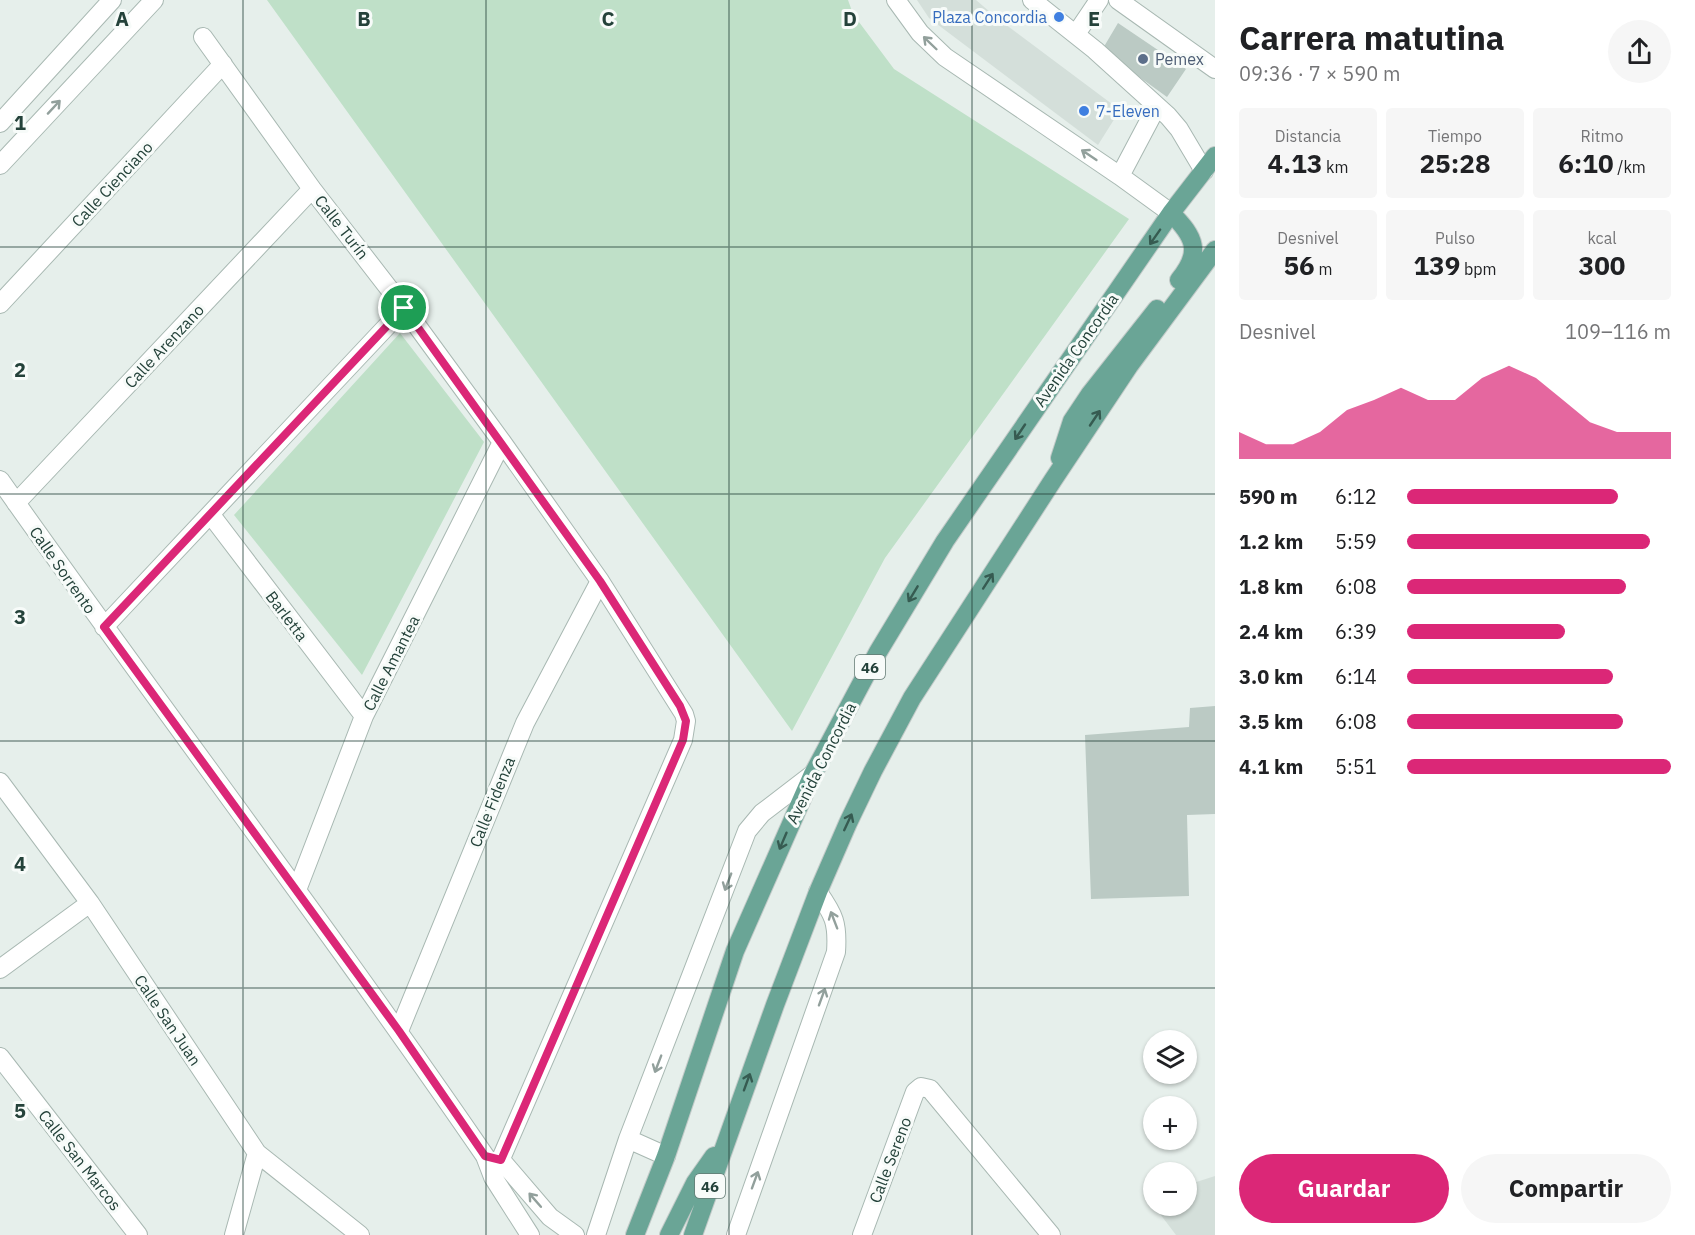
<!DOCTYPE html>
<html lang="es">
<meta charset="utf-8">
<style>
body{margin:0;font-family:"IBM Plex Sans",sans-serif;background:#f6f6f6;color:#202124;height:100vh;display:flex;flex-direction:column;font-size:22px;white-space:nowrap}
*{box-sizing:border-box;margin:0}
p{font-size:20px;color:#757577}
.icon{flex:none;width:33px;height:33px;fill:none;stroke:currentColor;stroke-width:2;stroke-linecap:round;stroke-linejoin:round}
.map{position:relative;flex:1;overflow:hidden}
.panel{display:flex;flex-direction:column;background:#fff;width:480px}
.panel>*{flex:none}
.fabs{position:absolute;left:1143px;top:1030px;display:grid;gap:12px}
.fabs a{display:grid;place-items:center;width:54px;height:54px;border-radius:50%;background:#fff;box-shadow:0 2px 4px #0004;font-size:30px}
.pin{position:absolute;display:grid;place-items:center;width:51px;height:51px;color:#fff;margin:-26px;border:3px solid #fff;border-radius:50%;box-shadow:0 2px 6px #0007}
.round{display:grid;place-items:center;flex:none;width:63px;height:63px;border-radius:32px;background:#f6f6f6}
.head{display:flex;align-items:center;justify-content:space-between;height:102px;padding:0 24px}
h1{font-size:33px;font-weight:700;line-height:45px}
.metrics{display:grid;grid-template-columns:repeat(3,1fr);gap:9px;height:102px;padding:6px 24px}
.metrics div{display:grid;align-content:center;border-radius:6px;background:#f6f6f6;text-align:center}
.metrics b{font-size:26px;font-weight:700}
.metrics small{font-size:16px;font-weight:400}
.metrics p{font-size:16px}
.chart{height:168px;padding:12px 24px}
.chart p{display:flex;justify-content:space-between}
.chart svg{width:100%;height:108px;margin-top:6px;fill:#db2777;opacity:.7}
.primary-button{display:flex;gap:12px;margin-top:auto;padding:12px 24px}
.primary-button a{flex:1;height:69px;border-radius:36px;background:#db2777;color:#fff;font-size:24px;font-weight:700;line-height:69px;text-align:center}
.primary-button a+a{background:#f6f6f6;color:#202124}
ul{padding:0 24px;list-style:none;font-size:20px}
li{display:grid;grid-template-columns:96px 72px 1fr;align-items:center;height:45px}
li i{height:15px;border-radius:8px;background:#db2777}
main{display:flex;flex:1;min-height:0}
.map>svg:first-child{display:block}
</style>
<main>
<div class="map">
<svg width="1215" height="1235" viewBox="0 0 1215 1235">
<rect width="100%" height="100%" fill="#e6efeb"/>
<path fill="#d4dfda" d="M917,0h59l21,18 123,92 -22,35 -169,-127z
M1215,1176v59h-39l-22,-29h32l1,-21z"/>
<path fill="#bfe0c8" d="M267,0h581l5,14 41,55 235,150 -244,339 -93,173z
M400,333l84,109 -122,233 -128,-160z"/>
<path fill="#bbcac4" d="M1118,23l68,46 -19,28 -65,-47z
M1215,706v108l-28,1 2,81 -98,3 -6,-164 104,-8 1,-19z"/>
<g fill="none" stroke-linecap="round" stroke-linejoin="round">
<defs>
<path id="minor" d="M896,0l24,33 25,24 175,119 51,37
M1032,0l63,50 73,66 11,13 25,42
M1118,0l97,69
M1076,34l23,-34
M203,37l109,152 92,119 98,134 98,139 84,133 2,7 -3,19 -190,437
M0,123l112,-123
M0,165l154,-165
M1120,176l37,-70
M0,304l223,-240
M0,480c160,227 328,447 485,676l8,21 37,58
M16,503l296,-314
M211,515l153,201
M104,627l300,-319
M0,782l90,121 167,250 103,82
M297,890l67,-174 138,-274
M0,969l90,-66
M399,1031l126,-308 75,-142
M0,1057l138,178
M628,1139l38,17
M501,1160l49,57 25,18
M234,1235l23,-82
M596,1235l32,-96 119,-308 15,-18 51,-39
M736,1235l100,-283c2,-29 -2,-37 -18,-60
M862,1235l53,-143 6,-5 9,2 121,146"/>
<path id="major" d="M1171,213c24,24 31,39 8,67
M1060,458l12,-37 18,-27 67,-85
M635,1235l31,-79 69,-205 78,-177 65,-122 67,-111 226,-328 44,-57
M669,1235l26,-52 19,-27
M693,1235l82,-230 43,-113 30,-69 25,-52 39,-73 141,-218 76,-114 86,-116"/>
</defs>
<use href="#minor" stroke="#a8b8b2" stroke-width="20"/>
<use href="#major" stroke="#c2cac8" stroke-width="20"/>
<use href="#minor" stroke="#fff" stroke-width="18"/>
<use href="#major" stroke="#6aa596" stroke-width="18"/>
</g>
<defs><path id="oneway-shaft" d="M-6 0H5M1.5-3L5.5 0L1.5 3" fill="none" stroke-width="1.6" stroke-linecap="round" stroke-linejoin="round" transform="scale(1.5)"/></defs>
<g stroke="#92a09c">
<use href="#oneway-shaft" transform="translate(930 43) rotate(-136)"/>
<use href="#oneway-shaft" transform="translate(54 107) rotate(-47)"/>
<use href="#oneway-shaft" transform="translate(1089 155) rotate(-146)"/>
<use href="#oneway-shaft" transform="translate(728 882) rotate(111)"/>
<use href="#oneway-shaft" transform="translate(834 920) rotate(-111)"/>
<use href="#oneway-shaft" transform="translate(822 997) rotate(-70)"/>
<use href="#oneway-shaft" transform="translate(658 1064) rotate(111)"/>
<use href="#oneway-shaft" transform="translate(755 1180) rotate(-70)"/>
<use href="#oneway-shaft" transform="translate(535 1200) rotate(-131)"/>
</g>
<g stroke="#365b51">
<use href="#oneway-shaft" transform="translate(1155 237) rotate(125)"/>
<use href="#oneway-shaft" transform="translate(1095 418) rotate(-56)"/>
<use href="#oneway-shaft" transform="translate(1020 432) rotate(124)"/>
<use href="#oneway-shaft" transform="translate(988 581) rotate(-57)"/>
<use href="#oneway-shaft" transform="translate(913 594) rotate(121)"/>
<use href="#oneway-shaft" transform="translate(848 822) rotate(-65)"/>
<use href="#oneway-shaft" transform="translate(783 841) rotate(113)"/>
<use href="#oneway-shaft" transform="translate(747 1082) rotate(-70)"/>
</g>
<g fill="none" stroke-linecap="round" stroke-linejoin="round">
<defs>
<path id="route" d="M404,308l196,273 80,125 6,15 -3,19 -182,420 -16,-4 -86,-125 -295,-404z"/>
</defs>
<use href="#route" stroke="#fff" stroke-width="12"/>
<use href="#route" stroke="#db2777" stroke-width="8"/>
</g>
<path fill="none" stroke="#24423a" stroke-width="1.5" stroke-opacity="0.55" d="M243,0v1235M486,0v1235M729,0v1235M972,0v1235M0,247h1215M0,494h1215M0,741h1215M0,988h1215"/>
<g fill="#3f7fe0" stroke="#f7fbf9" stroke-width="2">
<circle cx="1059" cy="17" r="6"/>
<circle cx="1084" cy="111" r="6"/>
</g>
<circle fill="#5c6f8a" stroke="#f7fbf9" stroke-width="2" cx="1143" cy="59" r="6"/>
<g text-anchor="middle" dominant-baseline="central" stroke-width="6" stroke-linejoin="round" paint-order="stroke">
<g fill="#f7fbf9" stroke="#637a73" stroke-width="1.5">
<rect x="855" y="655" width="30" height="24" rx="4.5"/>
<rect x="695" y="1174" width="30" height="24" rx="4.5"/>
</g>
<g font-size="15" font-weight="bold" fill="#24423a">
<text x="870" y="667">46</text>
<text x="710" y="1186">46</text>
</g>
<g font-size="16" fill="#366cbe" stroke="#f7fbf9" text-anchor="end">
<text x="1047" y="17">Plaza Concordia</text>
<text x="1096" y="111" text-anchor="start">7-Eleven</text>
</g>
<g font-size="16" fill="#4e5e75" stroke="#f7fbf9" text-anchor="start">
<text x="1155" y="59">Pemex</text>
</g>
<g font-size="16" fill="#24423a" stroke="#f7fbf9">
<text transform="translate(112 184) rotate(-47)">Calle Cienciano</text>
<text transform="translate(342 227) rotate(52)">Calle Turín</text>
<text transform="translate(164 346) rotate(-47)">Calle Arenzano</text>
<text transform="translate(1076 350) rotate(-55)">Avenida Concordia</text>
<text transform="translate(63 570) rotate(55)">Calle Sorrento</text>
<text transform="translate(287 616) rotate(53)">Barletta</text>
<text transform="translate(391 663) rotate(-63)">Calle Amantea</text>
<text transform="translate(821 763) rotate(-63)">Avenida Concordia</text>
<text transform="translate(492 802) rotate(-68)">Calle Fidenza</text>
<text transform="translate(168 1020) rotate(56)">Calle San Juan</text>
<text transform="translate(80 1160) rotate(52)">Calle San Marcos</text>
<text transform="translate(890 1160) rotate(-69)">Calle Sereno</text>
</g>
</g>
<g font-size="20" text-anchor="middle" font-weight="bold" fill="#24423a" stroke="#f7fbf9" stroke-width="6" stroke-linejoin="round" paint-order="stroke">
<text x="122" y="26">A</text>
<text x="364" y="26">B</text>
<text x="608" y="26">C</text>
<text x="850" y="26">D</text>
<text x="1094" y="26">E</text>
<text x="20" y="130">1</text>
<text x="20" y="377">2</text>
<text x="20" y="624">3</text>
<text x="20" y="871">4</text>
<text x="20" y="1118">5</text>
</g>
</svg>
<div class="fabs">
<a><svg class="icon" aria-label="layers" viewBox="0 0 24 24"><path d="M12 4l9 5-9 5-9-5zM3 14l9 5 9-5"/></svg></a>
<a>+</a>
<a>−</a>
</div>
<div class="pin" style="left:404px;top:308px;background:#1e9e55"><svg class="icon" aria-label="arrive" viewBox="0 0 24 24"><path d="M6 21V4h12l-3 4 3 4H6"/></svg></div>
</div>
<section class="panel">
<div class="head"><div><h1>Carrera matutina</h1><p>09:36 · 7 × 590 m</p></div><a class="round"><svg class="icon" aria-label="share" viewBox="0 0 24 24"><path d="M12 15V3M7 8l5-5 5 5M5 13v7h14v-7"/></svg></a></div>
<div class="metrics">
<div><p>Distancia</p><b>4.13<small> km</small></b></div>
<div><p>Tiempo</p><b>25:28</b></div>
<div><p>Ritmo</p><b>6:10<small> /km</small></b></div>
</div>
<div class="metrics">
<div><p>Desnivel</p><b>56<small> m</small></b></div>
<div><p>Pulso</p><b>139<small> bpm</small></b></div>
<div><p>kcal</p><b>300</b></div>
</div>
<div class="chart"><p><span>Desnivel</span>109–116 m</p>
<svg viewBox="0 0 160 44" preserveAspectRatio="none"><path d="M0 44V33L10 38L20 38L30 33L40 24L50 20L60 15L70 20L80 20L90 11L100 6L110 11L120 20L130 29L140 33L150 33L160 33V44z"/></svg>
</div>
<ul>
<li><b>590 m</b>6:12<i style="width:80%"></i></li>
<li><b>1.2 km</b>5:59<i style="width:92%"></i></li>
<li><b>1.8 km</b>6:08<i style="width:83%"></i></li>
<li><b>2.4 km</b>6:39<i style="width:60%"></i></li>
<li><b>3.0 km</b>6:14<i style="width:78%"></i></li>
<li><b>3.5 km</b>6:08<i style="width:82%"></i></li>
<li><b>4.1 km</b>5:51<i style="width:100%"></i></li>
</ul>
<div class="primary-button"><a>Guardar</a><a>Compartir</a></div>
</section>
</main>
